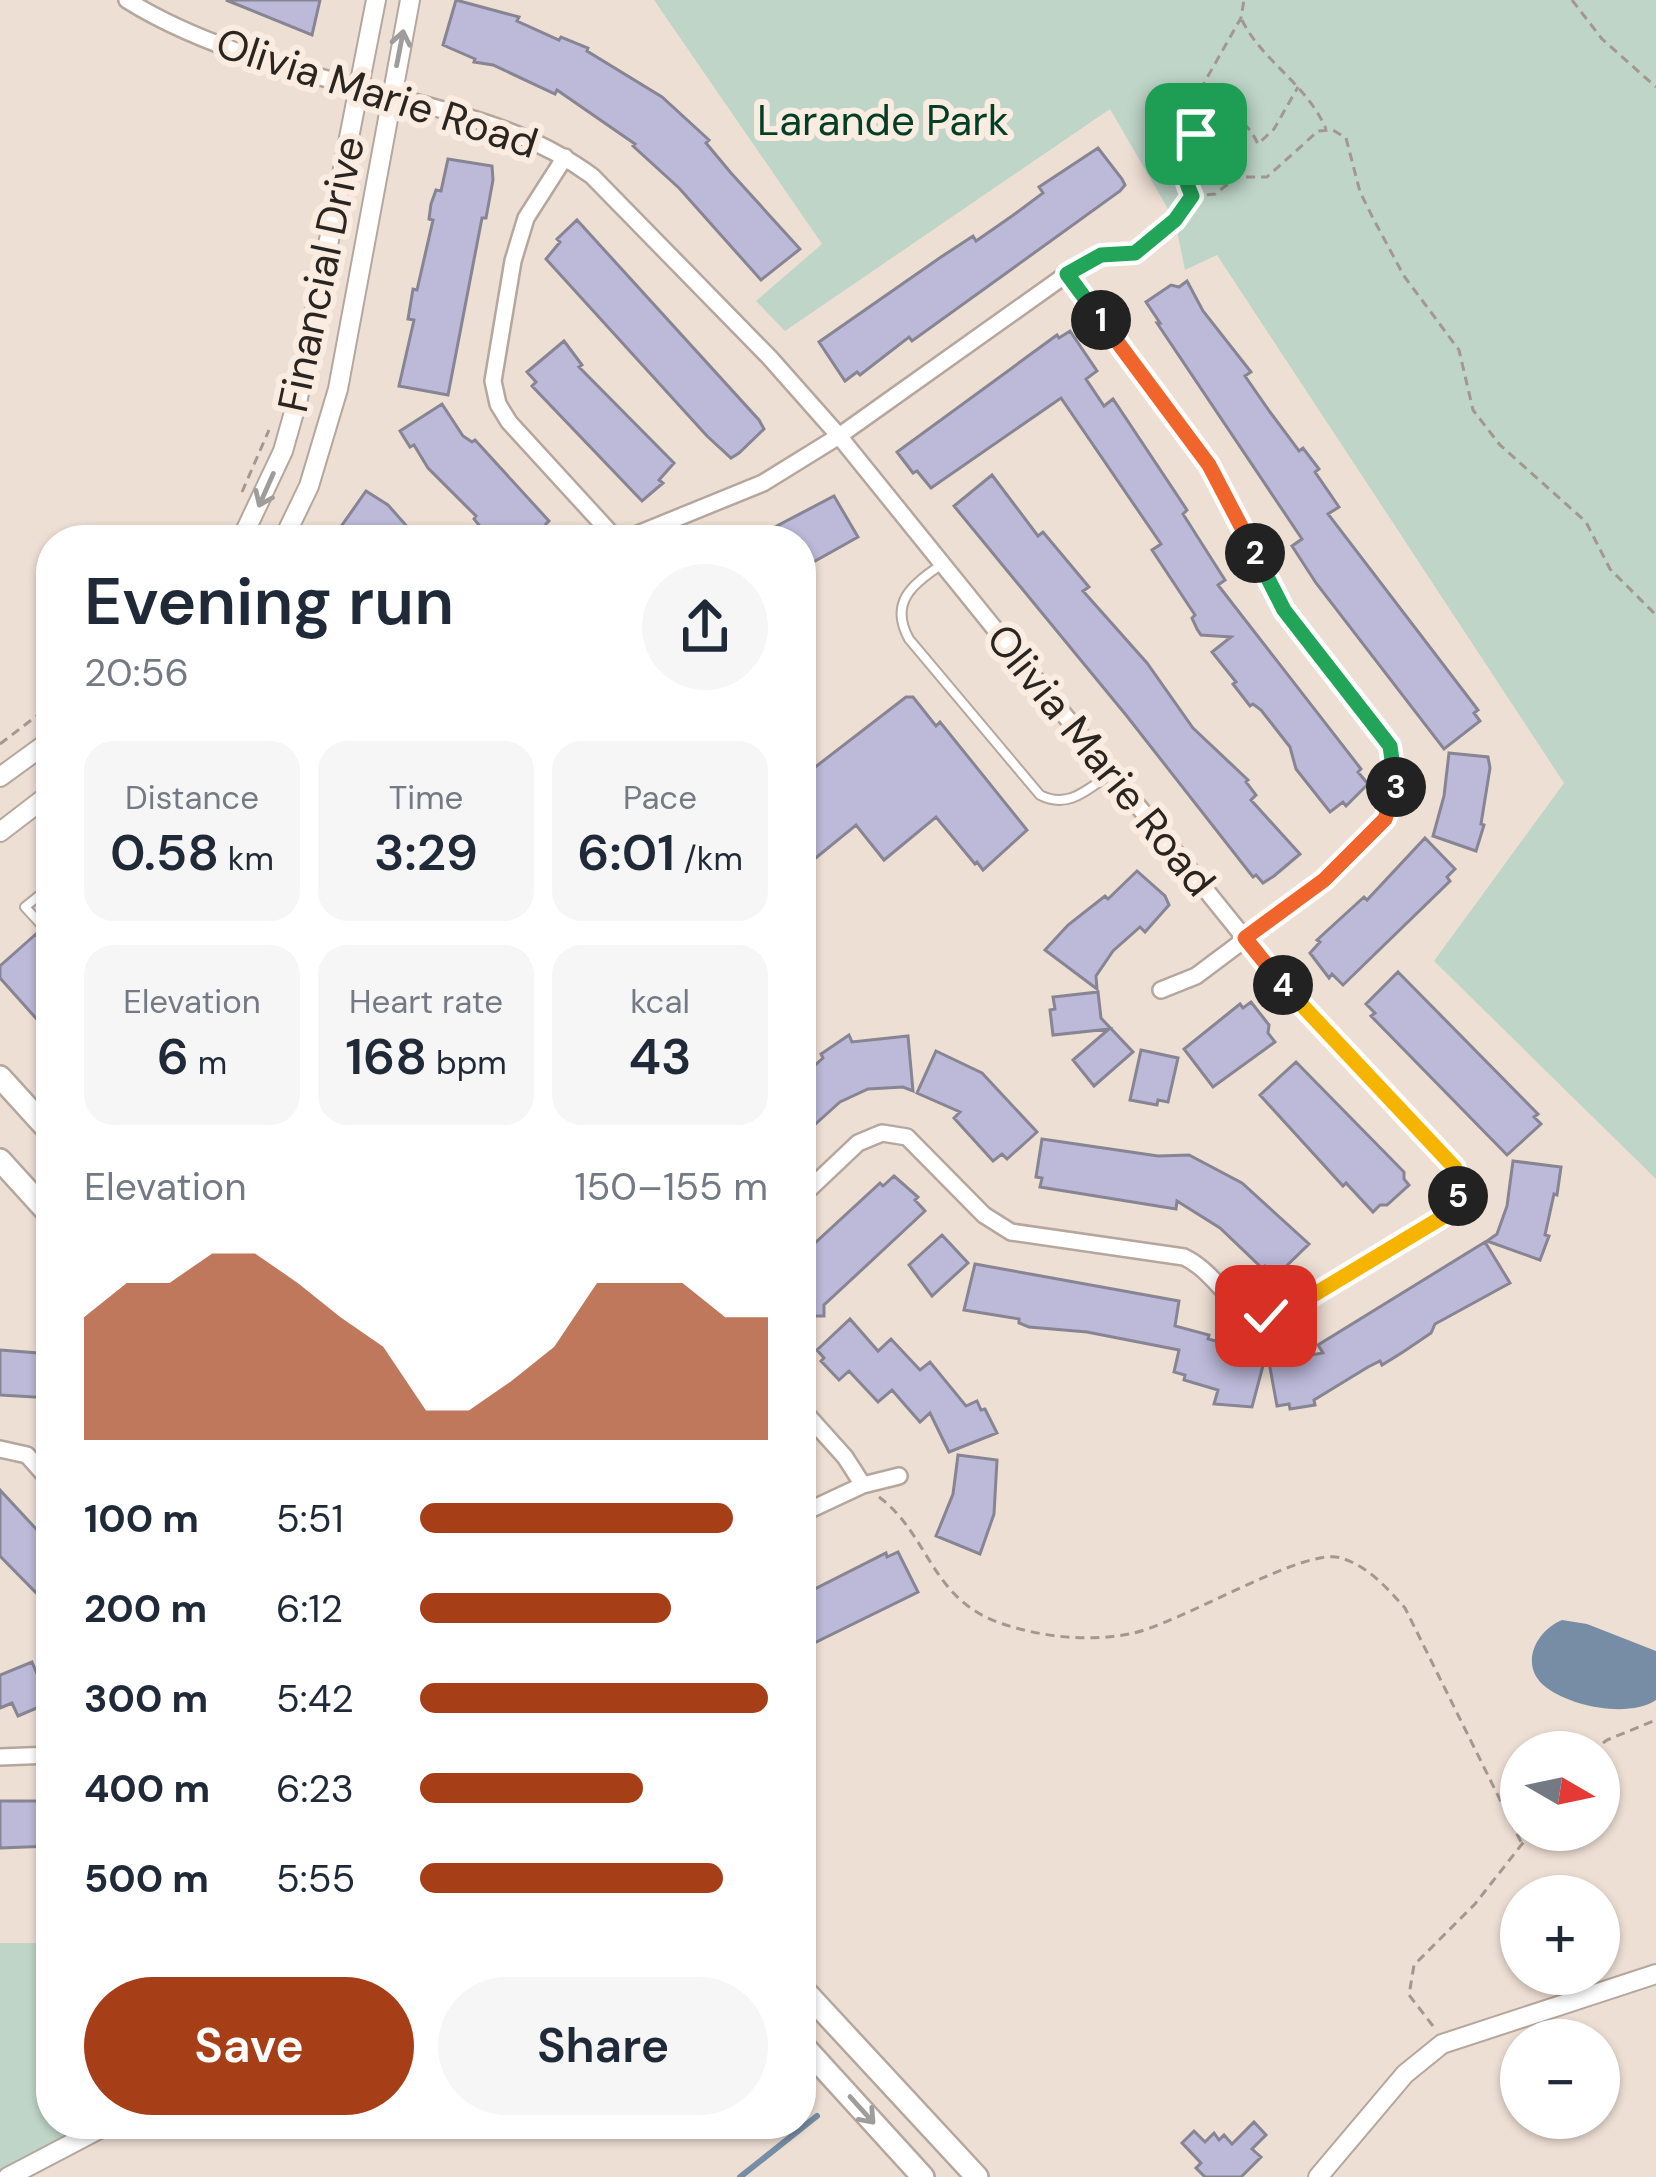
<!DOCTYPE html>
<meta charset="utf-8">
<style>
body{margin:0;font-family:"DM Sans",sans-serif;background:#f6f6f7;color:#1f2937;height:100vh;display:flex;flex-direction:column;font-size:45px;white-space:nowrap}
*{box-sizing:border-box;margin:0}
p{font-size:39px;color:#747a83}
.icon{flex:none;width:66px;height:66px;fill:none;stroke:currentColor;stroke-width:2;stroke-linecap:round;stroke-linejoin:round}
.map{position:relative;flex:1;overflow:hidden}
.sheet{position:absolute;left:36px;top:525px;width:780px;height:1614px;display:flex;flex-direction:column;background:#fff;border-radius:48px;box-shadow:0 3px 9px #0004}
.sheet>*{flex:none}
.needle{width:78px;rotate:99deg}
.buttons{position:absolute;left:1500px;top:1731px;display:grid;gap:24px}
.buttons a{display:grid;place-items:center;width:120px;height:120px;border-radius:50%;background:#fff;box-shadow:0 3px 9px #0004;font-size:60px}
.pin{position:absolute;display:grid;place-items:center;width:102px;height:102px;color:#fff;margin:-51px;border-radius:24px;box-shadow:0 6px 18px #0006}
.km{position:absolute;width:60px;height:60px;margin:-30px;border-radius:50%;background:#222;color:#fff;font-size:33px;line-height:60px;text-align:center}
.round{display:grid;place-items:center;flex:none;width:126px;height:126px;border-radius:63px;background:#f6f6f7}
.overview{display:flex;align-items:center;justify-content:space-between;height:204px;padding:0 48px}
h1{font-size:66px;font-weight:600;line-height:90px}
.metrics{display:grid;grid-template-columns:repeat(3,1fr);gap:18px;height:204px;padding:12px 48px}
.metrics div{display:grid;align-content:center;border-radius:30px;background:#f6f6f7;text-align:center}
.metrics b{font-size:51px;font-weight:600}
.metrics small{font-size:33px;font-weight:400}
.metrics p{font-size:33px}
.chart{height:336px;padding:24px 48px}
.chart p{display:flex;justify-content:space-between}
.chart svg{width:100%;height:216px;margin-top:12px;fill:#a63f18;opacity:.7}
.button{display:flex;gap:24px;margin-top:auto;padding:24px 48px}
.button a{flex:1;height:138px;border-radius:72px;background:#a63f18;color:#fff;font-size:48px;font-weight:600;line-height:138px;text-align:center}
.button a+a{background:#f6f6f7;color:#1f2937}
ul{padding:0 48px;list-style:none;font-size:39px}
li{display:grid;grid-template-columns:192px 144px 1fr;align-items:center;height:90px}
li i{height:30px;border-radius:15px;background:#a63f18}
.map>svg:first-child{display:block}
</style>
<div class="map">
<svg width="1656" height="2177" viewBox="0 0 1656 2177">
<rect width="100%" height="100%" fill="#eedfd4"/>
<path fill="#bfd5c8" d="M654,0h1002v1179l-222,-218 130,-178 -347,-528 -32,15 -10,-49 -65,-112 -325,222 -29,-30 66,-57z
M0,1943h51v181h52l-103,52z"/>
<path fill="#768da5" d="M1562,1620l25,4 69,27v49c-27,18 -83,7 -109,-12 -29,-21 -12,-57 15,-68z"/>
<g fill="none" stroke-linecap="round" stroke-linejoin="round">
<path stroke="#768da5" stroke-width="6" d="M740,2177l77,-61"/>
</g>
<path fill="#bcb9d9" stroke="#878594" stroke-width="3" d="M226,0h94l-8,35z
M456,0l63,17 -2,4 42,19 2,-3 27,11 -1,3 75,46 47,43 -3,3 25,30 69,76 -39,31 -82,-92 -46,-42 2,-2 -78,-54 -2,4 -62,-29 -19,-3 1,-3 -32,-14z
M1098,148l24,31 3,6 -5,6 -208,150 -3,-4 -49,38 -3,-3 -12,9 -26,-39 122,-85 32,-21 3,5 36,-25 31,-23 -4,-6z
M448,159l44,7 1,14 -7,38h-4l-34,177 -49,-9 15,-66 -6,-1 5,-30 4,1 16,-70 -4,-1 2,-15 5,-14 5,1z
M577,220l182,200 5,9 -25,24 -8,5 -24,-22 -161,-177 14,-17 -3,-3z
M1187,281l16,30 48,61 -6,4 25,36 29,39 4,-3 16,21 -4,3 24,35 -11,7 150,196 -4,3 6,8 -36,28 -128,-166 -24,-37 10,-7 -145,-216h3l-14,-21 25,-17 8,2z
M1070,331l27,40 -11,8 18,27 9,-7 74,111 -4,4 42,66 -7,5 143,184 -3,3 10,12 -22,22 -3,-4 -13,10 -34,-43 -6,-22 -29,-37 -8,-6 -3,2 -17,-22 3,-2 -24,-30 19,-15 -30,-2 -4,-6 -5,-11 3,-3 -43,-65 9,-6 -100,-146 -130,90 -14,-17 -4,2 -16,-21 160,-117 2,3z
M564,341l18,24 -3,2 95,96 -15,17 4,3 -21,18 -110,-115 4,-4 -9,-10z
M442,404l21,32 9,6 3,-2 74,81 -3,3 15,16h-70l-17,-21 2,-3 -48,-48 -14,-23 -4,2 -10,-16z
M992,475l46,61 5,-4 46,55 -6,4 64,72 46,65 55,52 -2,2 10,13 -5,5 49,54 -26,22 -11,7 -7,-8 -3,2 -127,-162 -172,-209z
M366,491l22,14 31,35h-66l-6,-4 -7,-8z
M834,496l24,41 -57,32v-29h-51z
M906,697h7l23,29 4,-4 87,108 -44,40 -6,-8 -2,2 -39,-47 -52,43 -28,-35 -55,45v-92z
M1449,753l39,4 2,11 -9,56 3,1 -8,26 -43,-15 11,-40z
M1425,838l30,31 -8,8 3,4 -107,104 -11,-11 -3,4 -19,-25 10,-11 -3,-2 47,-43 3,3z
M1137,871l28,25 4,9 -24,27 -5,-5 -27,24 -17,25 1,13 -52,-39 23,-25 37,-29 3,3z
M36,934l15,16v85l-51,-57v-12z
M1398,972l140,142 -4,3 7,7 -34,31 -136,-139 4,-3 -9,-9z
M1098,992l3,26 32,34 -39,34 -21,-26 36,-31 -56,6 -3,-25 5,-1 -2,-12z
M1251,1002l18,23 -1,8 7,9 -62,45 -29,-38 56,-45 3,4z
M849,1035l3,7 56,-6 5,55 -10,-4 -35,2 -28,13 -39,35v-59l22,-20 -2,-4z
M1141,1050l37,8 -10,44 -10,-2 -1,5 -27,-5z
M936,1051l46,22 55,59 -30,27 -5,-5 -9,7 -39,-43 6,-6 -43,-19z
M1296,1062l108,110v7l5,6 -22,20h-7l-7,7 -27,-29 -3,3 -83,-91z
M1042,1139l116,17 31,-1 53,28 67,61 -33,32 -11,-10 -3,2 -42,-40 -43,-27 -1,8 -136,-22 2,-9 -6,-1z
M1513,1161l48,6 -4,28 -3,-1 -9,41 4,1 -9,24 -53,-19 10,-7 10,-28z
M894,1176l24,21 -3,3 10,11 -101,94v11h-11l-3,-5 -9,8v-63l79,-73 3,3z
M942,1235l26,28 -36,33 -23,-31z
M1485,1242l25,41 -75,41 -4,9 -28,19 -21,13 -2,-4 -12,6 -54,33 1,5 -25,4 -1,-5 -12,2 -8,-44 54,-9 -5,-8z
M975,1264l204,37 -4,25 34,9 -1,4 12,3 -2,9 34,9 -1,5 13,-3 -12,45 -38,-3 4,-14 -34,-10 1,-5 -11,-3 5,-22 -92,-18 -58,-5 -10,-4v-4l-55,-9z
M850,1319l28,32 13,-12 29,31 10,-8 36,44 11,-5 4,9 4,-1 12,24 -48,19 -19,-39 -10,9 -28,-32 -14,12 -29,-31 -10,9 -18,-19 3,-3 -7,-8z
M0,1350l51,4 -1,44 -50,-3z
M958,1455l39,5 -3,54 -14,40 -44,-18 17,-42z
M0,1490l51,55v63l-51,-52z
M898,1552l20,40 -110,54 -7,-13v-37l85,-43 1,4z
M32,1662l6,14 13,-5v31l-33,14 -6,-13 -12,5v-33z
M0,1801h51v45l-51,2z
M1254,2122l12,13 -14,14 9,8 -20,20h-36l-9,-9 5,-5 -19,-20 12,-12 11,11 9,-9 5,7 5,-5 8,9z"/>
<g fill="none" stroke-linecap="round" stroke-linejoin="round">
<defs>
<path id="service" d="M941,565c-29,19 -52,38 -32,74l131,156c29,15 49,-7 73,-23
M51,886l-26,21 26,28"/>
<path id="minor" d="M127,0c76,48 182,75 269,97 70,19 136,35 196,79l178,182 69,78 446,552 170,180c4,22 4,35 -14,50l-151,91c-56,22 -64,-32 -106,-52l-173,-25 -27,-17 -77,-78 -25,-4 -24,10 -57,54
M565,157l-39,61 -13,43 -20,120 5,23 11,18 108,118
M1067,274l142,191 75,145 106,136 8,35 -13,38 -61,61 -128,96 -35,14
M623,540l140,-57 76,-47 228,-162 34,-19 34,-2
M801,1408l44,49 18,28
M0,1449l27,6 24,27
M801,1514l62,-29 36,-9
M0,1757l51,-2"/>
<path id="tertiary" d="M241,540l42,-89 15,-53 78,-398
M283,540l26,-54 29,-97 72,-389
M0,777l51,-37
M0,832l51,-39
M8,2177l101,-53
M1318,2177l87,-103 37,-30 214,-70"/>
<path id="secondary" d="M0,1077l51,56
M0,1160l51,56
M801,1987l176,190
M801,2043l122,134"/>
</defs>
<use href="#service" stroke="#b5a79d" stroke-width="12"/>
<use href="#minor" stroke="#b5a79d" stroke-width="20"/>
<use href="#tertiary" stroke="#b5a79d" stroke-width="22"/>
<use href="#secondary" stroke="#b5a79d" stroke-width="26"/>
<path stroke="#a39890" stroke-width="3" stroke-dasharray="9 6" stroke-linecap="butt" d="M1572,0l30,39 54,48
M1242,20c19,40 64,63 84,109
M1187,121c34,-11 54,-12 71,23l16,-15 24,-42
M1192,196l23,-2 22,-17h30l51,-46 15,-1 13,8 14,54 14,28 30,56 55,74 14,60 27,35 86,77 24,47 46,46
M1146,244l29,-23 17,-25 -8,-16 -1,-29 13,-17v-25l8,-26 37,-65 3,-18
M242,492l27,-62
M216,540l8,-12
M0,744l51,-39
M879,1497c51,38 51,103 124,127 39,13 86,18 126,10 50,-9 175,-88 212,-76 27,8 46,30 64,50l117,236
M1591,1752l16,-12 49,-20
M1433,2026l-24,-31 5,-30 61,-61 58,-74"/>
<use href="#service" stroke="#fff" stroke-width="8"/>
<use href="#minor" stroke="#fff" stroke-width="15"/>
<use href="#tertiary" stroke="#fff" stroke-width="18"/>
<use href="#secondary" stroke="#fff" stroke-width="21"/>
</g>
<defs><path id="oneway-shaft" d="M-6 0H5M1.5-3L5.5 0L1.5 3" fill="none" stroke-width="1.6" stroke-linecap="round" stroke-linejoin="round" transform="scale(3)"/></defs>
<g stroke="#9f9d9b">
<use href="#oneway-shaft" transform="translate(400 48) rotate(-79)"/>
<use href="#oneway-shaft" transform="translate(266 490) rotate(114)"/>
<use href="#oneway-shaft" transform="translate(862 2110) rotate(48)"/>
</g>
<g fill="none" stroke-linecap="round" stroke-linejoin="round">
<defs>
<path id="split-1" d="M1101,320l-34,-46 34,-19 34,-2 40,-33 17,-24c-11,-24 -12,-41 4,-62"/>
<path id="split-2" d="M1101,320l108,145 46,88"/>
<path id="split-3" d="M1255,553l29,57 106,136 6,41"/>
<path id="split-4" d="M1283,985l-38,-47 79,-58 61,-61 11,-32"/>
<path id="split-5" d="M1283,985l172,183 3,28"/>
<path id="split-6" d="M1266,1316l24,-7 151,-91 17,-22"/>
</defs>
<use href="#split-1" stroke="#fff" stroke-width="24"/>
<use href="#split-2" stroke="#fff" stroke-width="24"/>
<use href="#split-3" stroke="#fff" stroke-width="24"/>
<use href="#split-4" stroke="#fff" stroke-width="24"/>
<use href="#split-5" stroke="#fff" stroke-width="24"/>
<use href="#split-6" stroke="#fff" stroke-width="24"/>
<use href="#split-1" stroke="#22a559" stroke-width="15"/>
<use href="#split-2" stroke="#f0652b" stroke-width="15"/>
<use href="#split-3" stroke="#22a559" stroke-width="15"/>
<use href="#split-4" stroke="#f0652b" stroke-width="15"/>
<use href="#split-5" stroke="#f5b400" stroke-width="15"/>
<use href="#split-6" stroke="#f5b400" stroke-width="15"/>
</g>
<g text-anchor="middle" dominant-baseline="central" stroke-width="12" stroke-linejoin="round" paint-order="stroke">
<g font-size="42" fill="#2a2521" stroke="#fbece1">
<text transform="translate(377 93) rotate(18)">Olivia Marie Road</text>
<text transform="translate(321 274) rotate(-78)">Financial Drive</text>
<text transform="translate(1101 760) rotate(51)">Olivia Marie Road</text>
</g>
<g font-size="42" fill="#003f25" stroke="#fbece1">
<text x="883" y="120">Larande Park</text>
</g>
</g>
</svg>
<div class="buttons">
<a><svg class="needle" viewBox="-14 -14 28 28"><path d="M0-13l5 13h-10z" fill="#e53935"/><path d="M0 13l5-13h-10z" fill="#747a83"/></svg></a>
<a>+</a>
<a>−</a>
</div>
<div class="pin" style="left:1196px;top:134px;background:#1e9e55"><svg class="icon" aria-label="arrive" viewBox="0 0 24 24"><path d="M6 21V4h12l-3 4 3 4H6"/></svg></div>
<div class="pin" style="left:1266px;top:1316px;background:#d93025"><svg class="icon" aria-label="check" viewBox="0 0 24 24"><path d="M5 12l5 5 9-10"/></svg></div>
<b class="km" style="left:1101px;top:320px">1</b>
<b class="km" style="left:1255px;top:553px">2</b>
<b class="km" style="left:1396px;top:787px">3</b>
<b class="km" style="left:1283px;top:985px">4</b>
<b class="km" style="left:1458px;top:1196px">5</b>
<section class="sheet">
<div class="overview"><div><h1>Evening run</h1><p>20:56</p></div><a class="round"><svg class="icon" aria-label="share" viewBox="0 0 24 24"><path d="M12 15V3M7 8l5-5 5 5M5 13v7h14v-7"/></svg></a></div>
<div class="metrics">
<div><p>Distance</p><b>0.58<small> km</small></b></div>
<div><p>Time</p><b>3:29</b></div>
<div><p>Pace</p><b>6:01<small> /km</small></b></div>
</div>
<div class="metrics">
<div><p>Elevation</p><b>6<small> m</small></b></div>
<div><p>Heart rate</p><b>168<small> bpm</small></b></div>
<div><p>kcal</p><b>43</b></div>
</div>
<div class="chart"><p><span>Elevation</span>150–155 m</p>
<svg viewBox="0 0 160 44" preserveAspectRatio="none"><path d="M0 44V19L10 12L20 12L30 6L40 6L50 12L60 19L70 25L80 38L90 38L100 32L110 25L120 12L130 12L140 12L150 19L160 19V44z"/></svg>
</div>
<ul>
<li><b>100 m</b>5:51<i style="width:90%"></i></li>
<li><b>200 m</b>6:12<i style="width:72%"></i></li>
<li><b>300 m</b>5:42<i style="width:100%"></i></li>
<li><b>400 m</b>6:23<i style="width:64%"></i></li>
<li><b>500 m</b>5:55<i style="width:87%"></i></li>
</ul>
<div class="button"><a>Save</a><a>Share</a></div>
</section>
</div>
